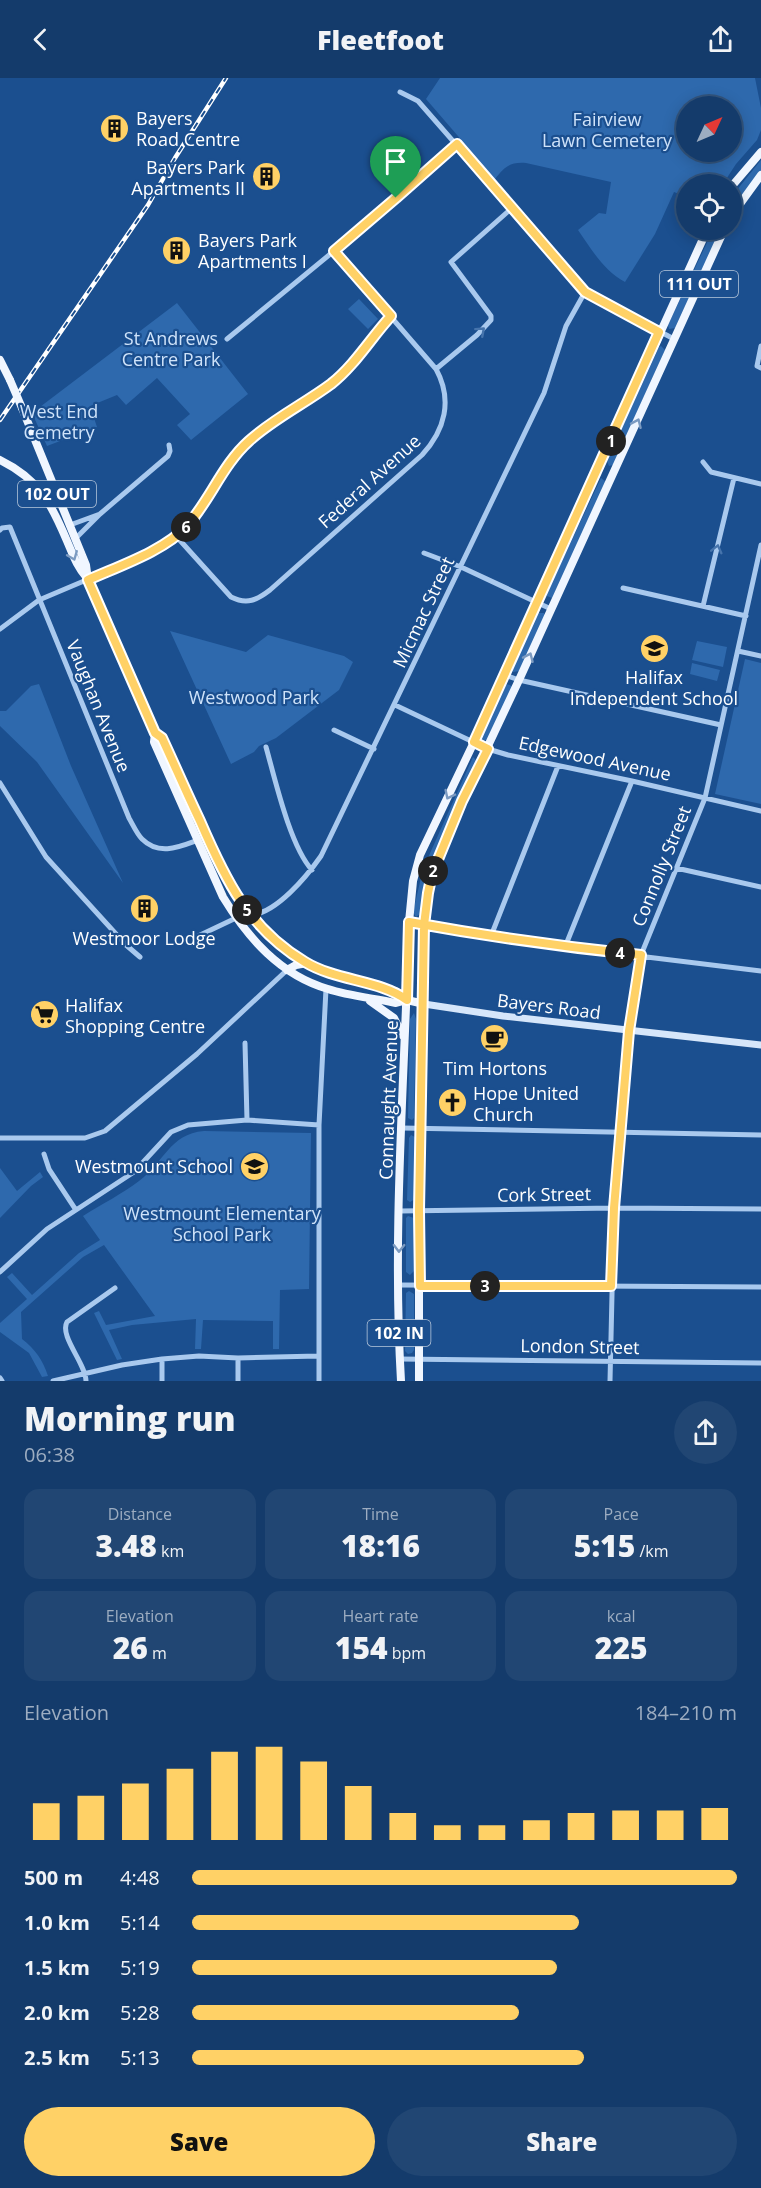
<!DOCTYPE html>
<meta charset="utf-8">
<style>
body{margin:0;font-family:"Open Sans",sans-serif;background:#214673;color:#f1f3f6;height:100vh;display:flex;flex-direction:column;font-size:22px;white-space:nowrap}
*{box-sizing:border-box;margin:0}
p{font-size:20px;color:#9dadc1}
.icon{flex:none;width:33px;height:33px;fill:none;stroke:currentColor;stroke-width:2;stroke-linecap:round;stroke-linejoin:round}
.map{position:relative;height:1303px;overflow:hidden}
.drawer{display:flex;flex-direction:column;background:#143b6b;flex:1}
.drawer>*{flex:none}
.needle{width:39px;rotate:46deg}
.buttons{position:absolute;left:676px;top:18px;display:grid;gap:12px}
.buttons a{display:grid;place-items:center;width:66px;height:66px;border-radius:50%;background:#143b6b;box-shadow:0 3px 15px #0003,0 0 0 2px #33557e;font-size:30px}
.pin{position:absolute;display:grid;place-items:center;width:51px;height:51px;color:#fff;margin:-62px -26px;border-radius:50% 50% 50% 0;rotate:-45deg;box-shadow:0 0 6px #0007}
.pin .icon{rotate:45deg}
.km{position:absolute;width:30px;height:30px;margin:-15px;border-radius:50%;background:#222;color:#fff;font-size:16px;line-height:30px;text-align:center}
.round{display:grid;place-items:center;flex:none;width:63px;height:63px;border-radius:32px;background:#214673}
.summary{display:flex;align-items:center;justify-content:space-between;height:102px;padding:0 24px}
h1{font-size:33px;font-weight:800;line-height:45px}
.metrics{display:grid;grid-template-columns:repeat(3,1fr);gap:9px;height:102px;padding:6px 24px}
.metrics div{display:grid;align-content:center;border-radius:15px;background:#214673;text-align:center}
.metrics b{font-size:30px;font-weight:800}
.metrics small{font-size:16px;font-weight:400}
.metrics p{font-size:16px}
.chart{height:168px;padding:12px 24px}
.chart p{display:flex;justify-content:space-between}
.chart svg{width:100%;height:108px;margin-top:6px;stroke:#ffd166;stroke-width:6}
.cta{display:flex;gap:12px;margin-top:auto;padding:12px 24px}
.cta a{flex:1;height:69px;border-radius:36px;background:#ffd166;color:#111;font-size:24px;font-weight:800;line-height:69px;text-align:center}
.cta a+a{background:#214673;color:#f1f3f6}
ul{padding:0 24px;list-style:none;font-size:20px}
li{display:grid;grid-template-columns:96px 72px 1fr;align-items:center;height:45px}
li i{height:15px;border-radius:8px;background:#ffd166}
header{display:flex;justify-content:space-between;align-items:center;height:78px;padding:0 24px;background:#143b6b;font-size:27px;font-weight:800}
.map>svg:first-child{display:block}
</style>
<header><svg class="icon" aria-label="back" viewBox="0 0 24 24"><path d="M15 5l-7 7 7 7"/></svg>Fleetfoot<svg class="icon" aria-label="share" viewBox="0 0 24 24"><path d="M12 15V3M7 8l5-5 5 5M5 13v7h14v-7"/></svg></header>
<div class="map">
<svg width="761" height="1303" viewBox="0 0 761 1303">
<rect width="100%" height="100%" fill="#1b4f8f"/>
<path fill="#2e69ad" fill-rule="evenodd" d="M440,0h315l6,30v22l-4,10 -21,24 -13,20h-36v13l-13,-5 -19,42 -30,48c-22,-12 -33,-32 -47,-52l21,-17 7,1 5,-32 -85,-19c-16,-1 -21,3 -31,16l-69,-80zM732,28v46h-45v-46z
M761,82v11l-29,38v-13z
M713,152h7l-45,98 -6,1 -1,-4z
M359,221l19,20 -10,10 -20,-20z
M177,225l71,91 -57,46 -14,-15 13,-11 -33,-36 -31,27 -9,-10 -27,11 7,21 -50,19 -15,-33z
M661,268l4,4 -52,115 -4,1 -2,-5 52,-114z
M601,400l5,4 -54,116 -5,-2v-3z
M538,535h6l1,4 -26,54 -6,1v-3z
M170,553l76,21 22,-17 76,21 9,6 -14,28 -63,48 -17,8 -5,6 -23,12z
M697,563l30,6 -4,20 -31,-7z
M745,581l16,4v141l-46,-10z
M692,585l28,7 -3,11 -27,-7z
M39,606l32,82 52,117 -86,-121 -37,-36v-15h6l25,-25z
M505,606l5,1 2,2 -24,52 -5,2 -2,-4z
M473,679l3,3 -47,108 -9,46 -4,3 -3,-5 10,-43z
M414,935l2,6 -2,99 -2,2 -4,-2 2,-99z
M204,1053l107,2 -2,156 -29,1 -1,59h-6v-28l-70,-1 -2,29h-6l1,-30 -64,6 -23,5 13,29 -5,1 -23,-47 5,-2 7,14 49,-9 -51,-71 -21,12 -62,55 1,27c13,10 21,21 26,37l-6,1 -13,-24 -29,-21v-9l27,-24 -20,-22 5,-4 20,22 47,-42 21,-13 -17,-24c19,-12 39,-22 56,-35 25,-18 30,-47 65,-50z
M411,1057l4,2v62l-5,3 -3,-2 2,-62z
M0,1090l17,23 23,-19 3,5 -12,9 -31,32z
M408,1138l6,2v53l-4,4 -4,-3v-54z
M409,1213l5,3v56l-2,3 -4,1 -3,-3 1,-58z"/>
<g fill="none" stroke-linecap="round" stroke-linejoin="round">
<path stroke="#a9c9ee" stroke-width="5" d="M400,14l18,9 167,191 89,47
M227,261l107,-88 123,-107
M761,268l-4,20 4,2
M436,291l41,-34 14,-15v-4l-40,-54 61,-54
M703,384l8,10 50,12
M70,447l30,-11
M0,452l2,-2 8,-1 119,291c4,7 8,16 13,21 17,17 37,8 56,1
M176,458l55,61c16,8 26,3 39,-7l152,-135c23,-25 31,-55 14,-86l-102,-118
M75,461l25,-25 68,-58 2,-5 -1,-6
M424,475l37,14 90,42
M623,510l123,28
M703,528l31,-128
M0,551l39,-29 97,-41 40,-23 15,-15 55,-78 14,-12 77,-52 17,-17 37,-46
M738,573l23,5
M505,597l14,5 202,45
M395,627l93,44 20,6 124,26 129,30
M334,652l40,19
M266,669c9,32 24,99 46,123
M0,705l46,74 80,88 14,12
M676,790l85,19
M250,837c26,-1 57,-39 71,-59l223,-463 22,-67 19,-34
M409,844l156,25 196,24
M491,858l67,-170
M196,859l40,-19
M565,869l67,-166
M245,965l2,77
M402,1050l359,7
M0,1060h85l20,-7 92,-77 90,-84
M44,1076l5,15 27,41
M400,1133l214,-3 147,1
M0,1194l47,-43 87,-57 37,-40 17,-7 59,-5 72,5
M398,1207l363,2
M238,1280v23
M162,1281v22
M399,1281l362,4
M0,1300l2,3
M53,1303l69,-16 40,-6 37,-3 39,2 80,-2
M86,1303c0,-17 -27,-45 -19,-59l48,-34
M319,1303v-256l7,-136
M610,1303l4,-173 15,-177 12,-76 64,-157 56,-253"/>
<path stroke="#d6e6fa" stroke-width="7" d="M424,926l79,12 258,29"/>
<path stroke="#f0f6ff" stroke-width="8" d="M732,108l29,-34
M732,137l29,-40
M0,282l10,20
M22,330l64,157 2,15 67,153 7,5 68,148 30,40 37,31 28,15 70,19 12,9 17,4
M0,382c39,19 51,43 67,81 6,14 10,26 20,37
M155,655l-1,9 69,155c25,41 57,78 105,92 21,7 45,9 68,14l11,-3
M287,892l9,-5 11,-2
M370,923l24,17 9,18
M401,1303c-9,-153 4,-307 8,-459l4,-41 7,-26 54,-113 233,-512
M419,1303v-170l5,-286 8,-51 30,-73 57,-121 205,-450"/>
<defs>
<path id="rail" d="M0,342l148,-215 27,-47 51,-80"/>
</defs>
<use href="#rail" stroke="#fff" stroke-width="4.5"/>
<use href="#rail" stroke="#1b4f8f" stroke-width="2" stroke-dasharray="7" stroke-linecap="butt"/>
<path stroke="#f0f6ff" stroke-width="8" d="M10,302l12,28"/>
</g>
<defs><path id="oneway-chevron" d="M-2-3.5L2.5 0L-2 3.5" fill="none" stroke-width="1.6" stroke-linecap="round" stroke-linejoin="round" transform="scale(1.5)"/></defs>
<g stroke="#4674ac">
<use href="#oneway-chevron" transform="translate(481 253) rotate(-42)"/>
<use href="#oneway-chevron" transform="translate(717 471) rotate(-76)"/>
</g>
<g stroke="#7b9ac1">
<use href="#oneway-chevron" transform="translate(637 345) rotate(-66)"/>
<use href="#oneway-chevron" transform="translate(73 478) rotate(68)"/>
<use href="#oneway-chevron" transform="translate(529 579) rotate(-66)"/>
<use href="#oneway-chevron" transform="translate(449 717) rotate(116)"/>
<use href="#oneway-chevron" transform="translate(399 1170) rotate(91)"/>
</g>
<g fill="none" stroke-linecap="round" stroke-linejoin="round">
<defs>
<path id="route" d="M396,120l61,-54 128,148 74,40 -185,410 14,7 -26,52 -30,73 -4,19 -4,32 -5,286 1,75h191l3,-78 15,-177 12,-76c-78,-8 -155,-19 -232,-33l-2,78c-27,-20 -71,-19 -102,-38 -57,-34 -80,-83 -105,-141 -13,-27 -25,-55 -38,-83l-7,-5 -67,-153c31,-14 76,-29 99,-54 23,-26 36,-62 62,-85 24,-22 55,-37 82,-57 24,-19 39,-45 60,-68l-57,-65 62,-53"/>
</defs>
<use href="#route" stroke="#fff" stroke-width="12"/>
<use href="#route" stroke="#ffd166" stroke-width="8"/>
</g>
<defs>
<symbol id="building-disc" viewBox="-11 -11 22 22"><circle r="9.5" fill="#ffd166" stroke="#1b4f8f"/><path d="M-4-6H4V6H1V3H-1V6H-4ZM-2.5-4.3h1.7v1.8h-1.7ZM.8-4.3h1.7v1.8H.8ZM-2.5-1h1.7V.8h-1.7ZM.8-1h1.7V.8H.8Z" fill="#111"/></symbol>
<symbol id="school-disc" viewBox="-11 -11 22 22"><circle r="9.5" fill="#ffd166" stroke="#1b4f8f"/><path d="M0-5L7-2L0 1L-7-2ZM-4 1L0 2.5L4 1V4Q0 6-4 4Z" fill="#111"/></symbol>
<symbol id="supermarket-disc" viewBox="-11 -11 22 22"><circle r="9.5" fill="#ffd166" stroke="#1b4f8f"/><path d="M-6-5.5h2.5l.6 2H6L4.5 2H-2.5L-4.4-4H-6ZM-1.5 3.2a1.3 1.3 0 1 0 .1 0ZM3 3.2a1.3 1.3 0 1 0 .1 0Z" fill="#111"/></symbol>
<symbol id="cafe-disc" viewBox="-11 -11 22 22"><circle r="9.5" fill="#ffd166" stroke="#1b4f8f"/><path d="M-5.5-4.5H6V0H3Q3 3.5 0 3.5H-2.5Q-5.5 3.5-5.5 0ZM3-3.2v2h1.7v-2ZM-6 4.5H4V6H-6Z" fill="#111"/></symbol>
<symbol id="church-disc" viewBox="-11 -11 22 22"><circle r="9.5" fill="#ffd166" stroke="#1b4f8f"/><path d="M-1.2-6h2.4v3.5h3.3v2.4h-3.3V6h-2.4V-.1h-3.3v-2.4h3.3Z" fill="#111"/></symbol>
</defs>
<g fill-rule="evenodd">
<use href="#building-disc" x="98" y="34" width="33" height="33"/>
<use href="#building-disc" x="250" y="82" width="33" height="33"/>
<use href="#building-disc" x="160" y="156" width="33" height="33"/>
<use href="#school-disc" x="638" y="554" width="33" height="33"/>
<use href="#building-disc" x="128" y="814" width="33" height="33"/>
<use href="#supermarket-disc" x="28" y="920" width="33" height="33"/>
<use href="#cafe-disc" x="478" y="944" width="33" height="33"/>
<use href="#church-disc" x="436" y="1008" width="33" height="33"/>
<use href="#school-disc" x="238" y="1072" width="33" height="33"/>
</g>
<g text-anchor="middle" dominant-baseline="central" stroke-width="4.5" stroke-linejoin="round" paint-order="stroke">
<g fill="#1b4f8f" stroke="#bbcadd" stroke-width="1.5">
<rect x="660" y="193" width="78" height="26" rx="4.5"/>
<rect x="18" y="403" width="78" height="26" rx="4.5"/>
<rect x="367.5" y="1242" width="63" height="26" rx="4.5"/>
</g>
<g font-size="16" font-weight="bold" fill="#fff">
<text x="699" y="206">111 OUT</text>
<text x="57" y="416">102 OUT</text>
<text x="399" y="1255">102 IN</text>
</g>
<g font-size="18" fill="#fff" stroke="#1b4f8f" text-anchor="start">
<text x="136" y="40">Bayers<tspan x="136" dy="21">Road Centre</tspan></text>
<text x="245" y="89" text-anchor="end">Bayers Park<tspan x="245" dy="21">Apartments II</tspan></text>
<text x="198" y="162">Bayers Park<tspan x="198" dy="21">Apartments I</tspan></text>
<text x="654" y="599" text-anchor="middle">Halifax<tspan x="654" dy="21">Independent School</tspan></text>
<text x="144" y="860" text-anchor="middle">Westmoor Lodge</text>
<text x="65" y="927">Halifax<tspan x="65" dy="21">Shopping Centre</tspan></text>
<text x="495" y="990" text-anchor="middle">Tim Hortons</text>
<text x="473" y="1015">Hope United<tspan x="473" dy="21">Church</tspan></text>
<text x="233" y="1088" text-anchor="end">Westmount School</text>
</g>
<g font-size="18" fill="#cfe3fa" stroke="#1b4f8f">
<text x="607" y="41">Fairview<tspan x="607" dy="21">Lawn Cemetery</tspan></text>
<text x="171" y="260">St Andrews<tspan x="171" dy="21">Centre Park</tspan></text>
<text x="59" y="333">West End<tspan x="59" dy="21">Cemetry</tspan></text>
<text x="254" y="619">Westwood Park</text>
<text x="222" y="1135">Westmount Elementary<tspan x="222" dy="21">School Park</tspan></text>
</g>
<g font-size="18" fill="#fff" stroke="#1b4f8f">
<text transform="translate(369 403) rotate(-42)">Federal Avenue</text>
<text transform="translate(423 534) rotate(-65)">Micmac Street</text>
<text transform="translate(99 628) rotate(68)">Vaughan Avenue</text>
<text transform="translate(595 680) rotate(12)">Edgewood Avenue</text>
<text transform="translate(661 788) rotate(-68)">Connolly Street</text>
<text transform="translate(549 928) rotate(7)">Bayers Road</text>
<text transform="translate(388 1022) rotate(-88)">Connaught Avenue</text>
<text transform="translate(544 1116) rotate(-1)">Cork Street</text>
<text transform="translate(580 1268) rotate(1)">London Street</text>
</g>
</g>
</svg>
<div class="buttons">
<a><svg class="needle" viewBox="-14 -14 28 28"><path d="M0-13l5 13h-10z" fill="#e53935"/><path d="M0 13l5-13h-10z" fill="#9dadc1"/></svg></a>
<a><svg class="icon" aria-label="locate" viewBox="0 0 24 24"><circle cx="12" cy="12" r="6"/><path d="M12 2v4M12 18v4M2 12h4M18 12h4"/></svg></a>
</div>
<div class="pin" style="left:396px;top:120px;background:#1e9e55"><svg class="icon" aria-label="arrive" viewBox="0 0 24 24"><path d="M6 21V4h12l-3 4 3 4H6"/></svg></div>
<b class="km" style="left:611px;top:363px">1</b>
<b class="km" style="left:433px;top:793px">2</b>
<b class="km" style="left:485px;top:1208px">3</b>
<b class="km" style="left:620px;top:875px">4</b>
<b class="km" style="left:247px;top:832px">5</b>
<b class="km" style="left:186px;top:449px">6</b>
</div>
<section class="drawer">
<div class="summary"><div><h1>Morning run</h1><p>06:38</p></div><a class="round"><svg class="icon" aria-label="share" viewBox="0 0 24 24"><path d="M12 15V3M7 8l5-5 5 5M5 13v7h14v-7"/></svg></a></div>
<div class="metrics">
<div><p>Distance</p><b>3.48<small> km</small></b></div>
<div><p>Time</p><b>18:16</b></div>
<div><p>Pace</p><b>5:15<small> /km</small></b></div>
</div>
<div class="metrics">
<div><p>Elevation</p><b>26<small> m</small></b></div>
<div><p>Heart rate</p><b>154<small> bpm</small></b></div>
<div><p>kcal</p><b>225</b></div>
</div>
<div class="chart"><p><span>Elevation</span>184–210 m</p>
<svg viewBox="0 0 160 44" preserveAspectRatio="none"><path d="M5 44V29M15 44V26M25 44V21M35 44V15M45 44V8M55 44V6M65 44V12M75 44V22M85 44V33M95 44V38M105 44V38M115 44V36M125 44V33M135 44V32M145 44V32M155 44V31"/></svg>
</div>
<ul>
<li><b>500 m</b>4:48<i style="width:100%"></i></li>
<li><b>1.0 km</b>5:14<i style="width:71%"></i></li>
<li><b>1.5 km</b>5:19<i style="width:67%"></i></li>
<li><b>2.0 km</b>5:28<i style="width:60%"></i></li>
<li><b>2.5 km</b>5:13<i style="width:72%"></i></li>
</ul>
<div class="cta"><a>Save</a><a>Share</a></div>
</section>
